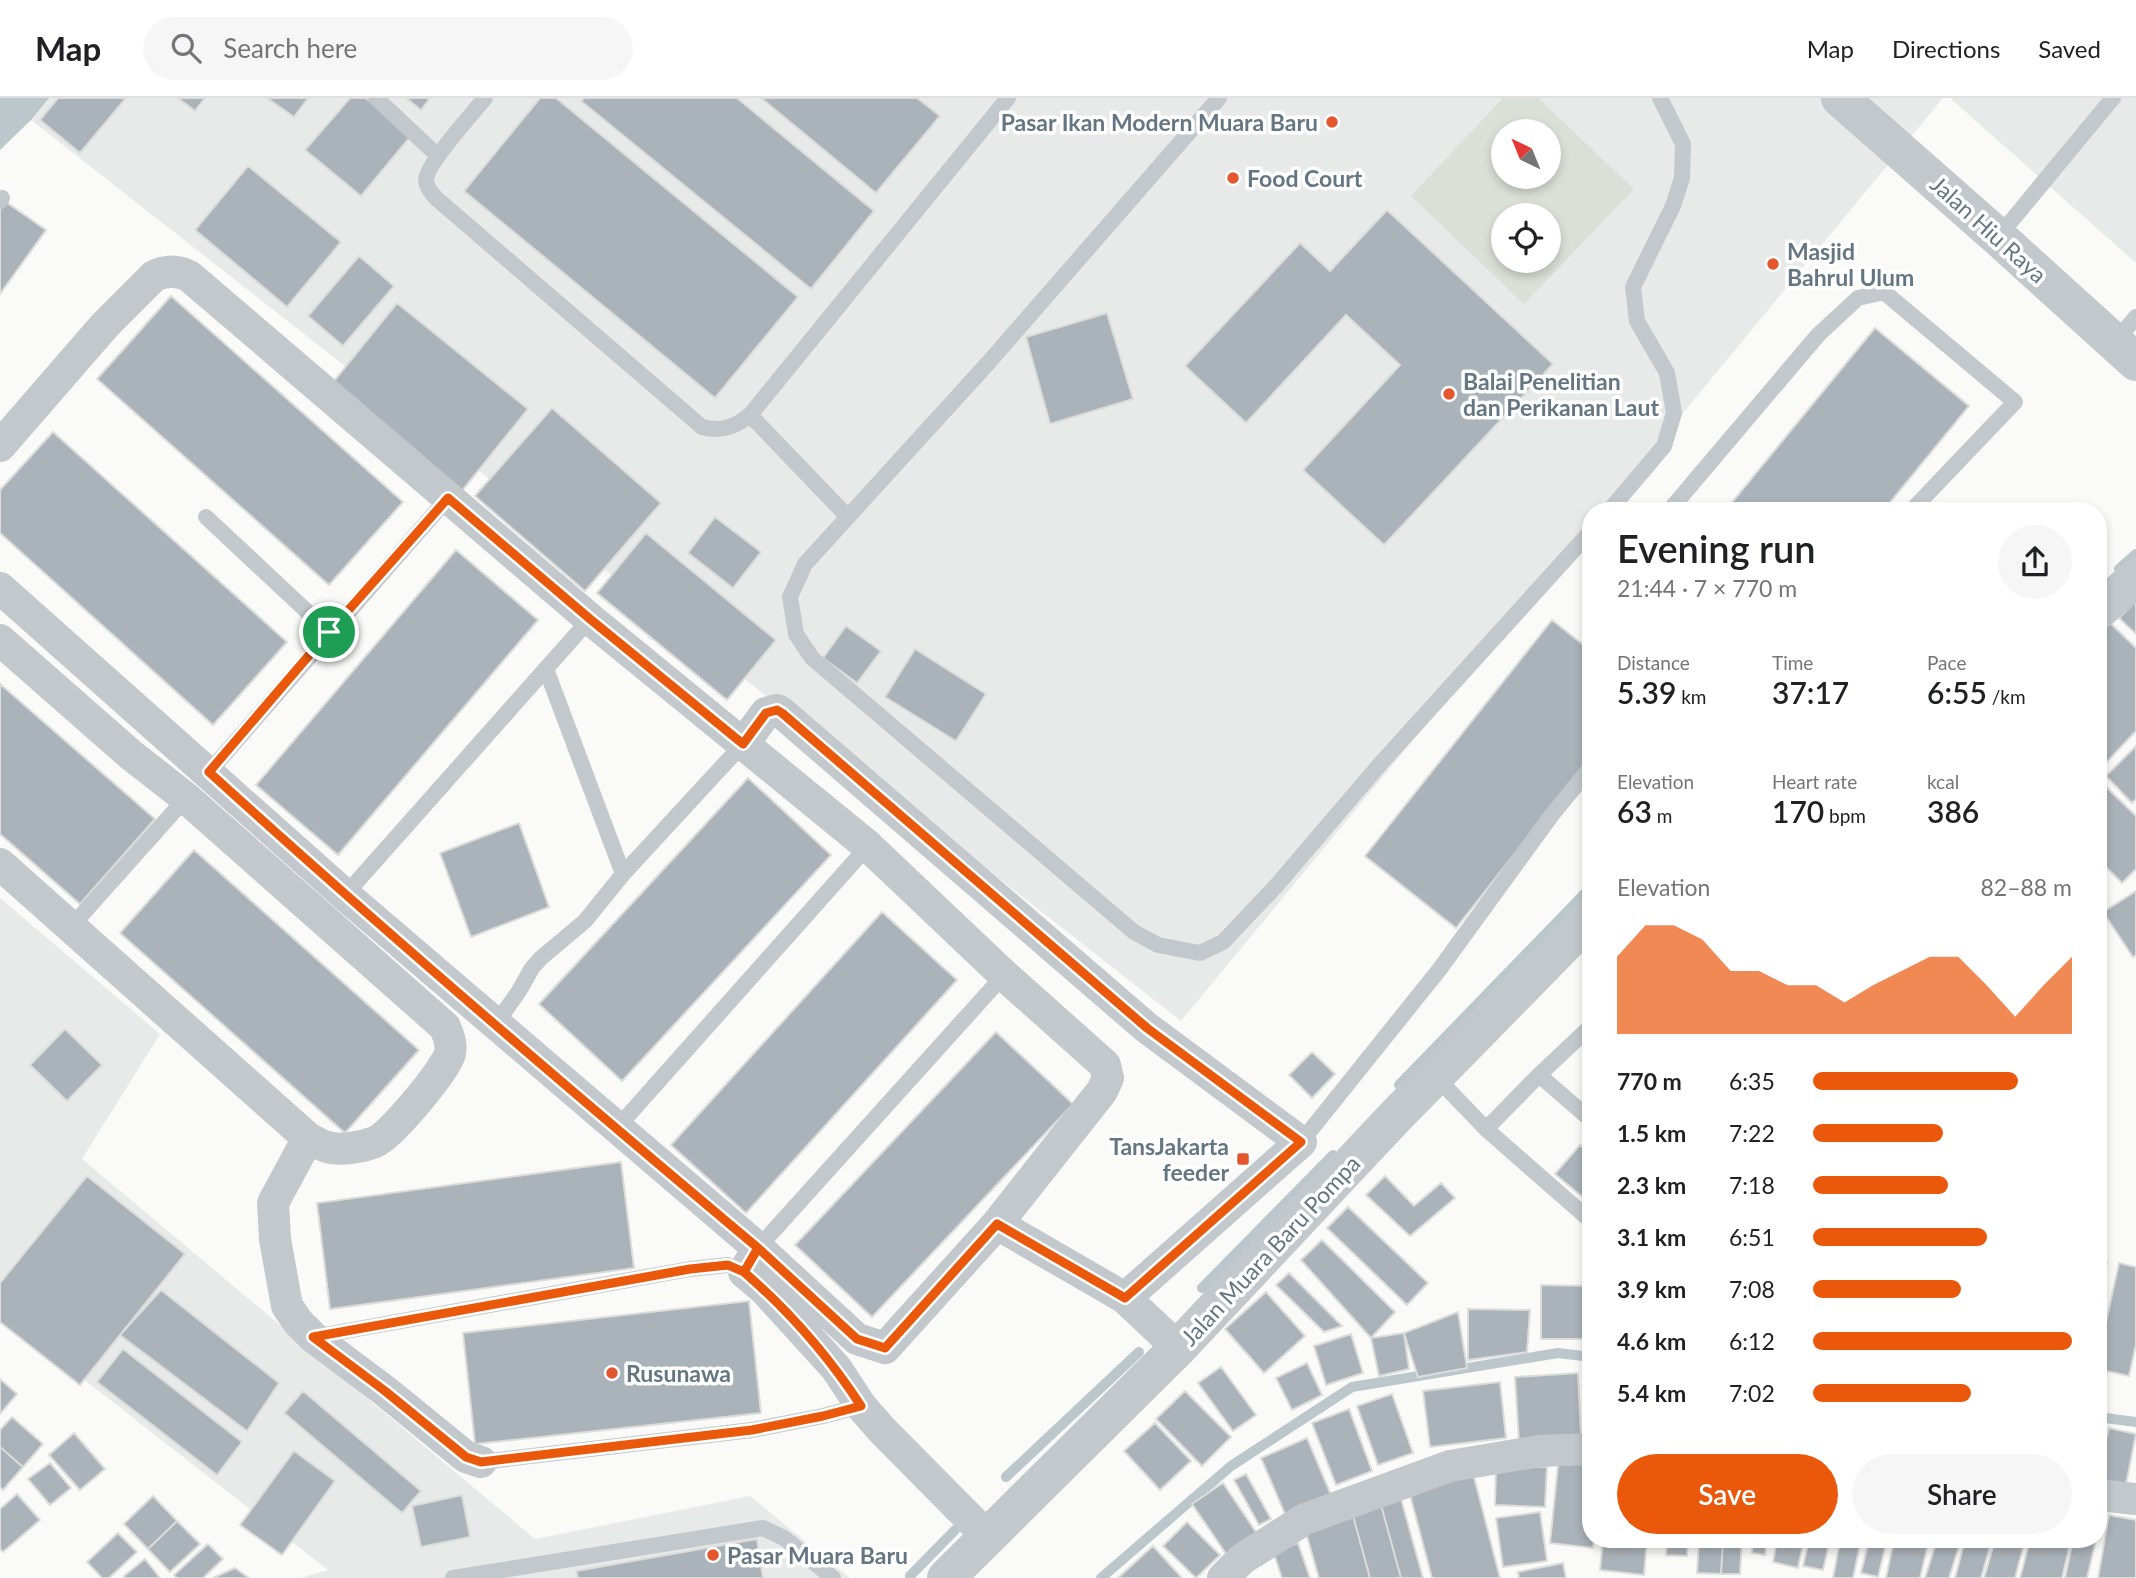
<!DOCTYPE html>
<meta charset="utf-8">
<style>
body{margin:0;font-family:Lato,sans-serif;background:#f6f6f6;color:#202124;height:100vh;display:flex;flex-direction:column;font-size:26px;white-space:nowrap}
*{box-sizing:border-box;margin:0}
p{font-size:23px;color:#757577}
.icon{flex:none;width:38px;height:38px;fill:none;stroke:currentColor;stroke-width:2;stroke-linecap:round;stroke-linejoin:round}
.map{position:relative;flex:1;overflow:hidden}
.drawer{position:absolute;left:1582px;top:404px;width:525px;height:1046px;display:flex;flex-direction:column;background:#fff;border-radius:28px;box-shadow:0 4px 10px #0003}
.drawer>*{flex:none}
.needle{width:46px;rotate:317deg}
.fabs{position:absolute;left:1491px;top:21px;display:grid;gap:14px}
.fabs a{display:grid;place-items:center;width:70px;height:70px;border-radius:50%;background:#fff;box-shadow:0 4px 10px #0003;font-size:35px}
.pin{position:absolute;display:grid;place-items:center;width:60px;height:60px;color:#fff;margin:-30px;border:4px solid #fff;border-radius:50%;box-shadow:0 2px 7px #0007}
.round{display:grid;place-items:center;flex:none;width:74px;height:74px;border-radius:37px;background:#f6f6f6}
.summary{display:flex;align-items:center;justify-content:space-between;height:119px;padding:0 35px}
h1{font-size:38px;font-weight:600;line-height:52px}
.figures{display:grid;grid-template-columns:repeat(3,1fr);gap:10px;height:119px;padding:7px 35px}
.figures div{display:grid;align-content:center}
.figures b{font-size:30px;font-weight:600}
.figures small{font-size:19px;font-weight:400}
.figures p{font-size:19px}
.chart{height:196px;padding:14px 35px}
.chart p{display:flex;justify-content:space-between}
.chart svg{width:100%;height:126px;margin-top:7px;fill:#ea580c;opacity:.7}
.button{display:flex;gap:14px;margin-top:auto;padding:14px 35px}
.button a{flex:1;height:80px;border-radius:42px;background:#ea580c;color:#fff;font-size:28px;font-weight:600;line-height:80px;text-align:center}
.button a+a{background:#f6f6f6;color:#202124}
ul{padding:0 35px;list-style:none;font-size:23px}
li{display:grid;grid-template-columns:112px 84px 1fr;align-items:center;height:52px}
li i{height:18px;border-radius:9px;background:#ea580c}
header{display:flex;align-items:center;gap:42px;box-sizing:border-box;height:98px;padding:0 35px;background:#fff;border-bottom:2px solid #e0e0e0}
header strong{font-size:33px}
nav{display:flex;gap:38px;margin-inline-start:auto;font-size:24px}
.search{width:490px;height:63px;background:#f6f6f6;display:flex;align-items:center;gap:18px;box-sizing:border-box;padding:0 24px;border-radius:38px;color:#757577;font-size:26px}
.map>svg:first-child{display:block}
</style>
<header>
<strong>Map</strong>
<div class="search"><svg class="icon" aria-label="search" viewBox="0 0 24 24"><circle cx="10" cy="10" r="6"/><path d="M15 15l6 6"/></svg>Search here</div>
<nav><a>Map</a><a>Directions</a><a>Saved</a></nav>
</header>
<div class="map">
<svg width="2136" height="1480" viewBox="0 0 2136 1480">
<rect width="100%" height="100%" fill="#fafaf8"/>
<path fill="#e8e9e9" fill-rule="evenodd" d="M49,0h1894l-341,413h-11v14l-410,496 -1150,-901zM1503,33h46v46h-46zM1503,117h46v46h-46z
M1950,0h186v165z
M0,800l160,136 -78,125 453,380 215,-43 100,82h-550l28,-8 -328,-256z"/>
<path fill="#dadfd7" fill-rule="evenodd" d="M1503,0h35l96,91 -110,115 -113,-108zM1503,33h46v46h-46zM1503,117h46v46h-46z"/>
<path fill="#bbc7cb" d="M0,0h49l-18,22 -31,30z"/>
<g fill="none" stroke-linecap="round" stroke-linejoin="round">
<path stroke="#bbc7cb" stroke-width="10" d="M2119,471l17,-15
M1399,987l192,-198
M1202,1190l131,-133
M2098,1319l38,5
M1006,1379l133,-125
M910,1478l45,-46
M1101,1480l130,-112 121,-79 206,-34 33,4"/>
</g>
<path fill="#aab3b9" stroke="#dcdcda" stroke-width="2" d="M58,0h68l-46,55 -40,-33z
M178,0h27l-10,13z
M267,0h41l-14,19z
M350,0h16l45,38 -50,60 -56,-46z
M406,0h24l-9,12z
M540,0h16l242,199 -83,101 -251,-207z
M584,0h153l137,113 -63,78 -230,-188z
M761,0h156l23,18 -64,77z
M248,68l93,76 -54,65 -92,-77z
M6,104l40,28 -46,64v-84z
M1387,112l166,154 -169,181 -81,-75 97,-105 -54,-50 -100,108 -61,-57 115,-123 30,28z
M359,158l35,30 -51,60 -35,-30z
M171,198l232,206 -74,83 -232,-206z
M397,205l131,106 -67,83 -131,-106z
M1107,215l26,86 -83,25 -24,-87z
M1875,230l94,78 -86,105h-158z
M552,310l109,95 -76,88 -110,-95z
M53,334l234,210 -74,83 -213,-192v-43z
M715,419l46,35 -28,36 -45,-35z
M646,435l130,107 -49,60 -130,-107z
M456,452l82,70 -200,235 -82,-70z
M2136,503v33l-17,-16z
M2104,519l32,31v83l-34,36 -4,-4v-140z
M1552,522l39,31v106l-135,171 -91,-72z
M846,528l35,25 -24,32 -34,-25z
M915,551l71,45 -30,47 -71,-44z
M0,586l155,135 -75,85 -80,-70z
M2136,648v53l-4,4 -26,-27z
M748,680l83,77 -209,226 -83,-77z
M2103,686l33,32v53l-14,14 -24,-24v-70z
M519,725l30,84 -78,30 -31,-84z
M194,752l225,200 -74,83 -225,-200z
M2136,793v64l-3,2 -30,-45z
M882,814l75,68 -211,233 -75,-68z
M65,931l37,36 -35,36 -37,-36z
M996,934l77,72 -201,213 -77,-72z
M1312,954l23,22 -23,24 -23,-23z
M1580,1047l11,9v50l-36,-30z
M621,1064l13,106 -304,41 -13,-106z
M87,1078l98,78 -105,131 -80,-63v-39z
M1385,1078l29,30 27,-23 14,15 -45,38 -44,-41z
M1348,1109l80,76 -21,22 -80,-77z
M1322,1142l73,72 -24,26 -70,-78z
M2098,1161l9,3 -9,31z
M2119,1165l17,4v77l-7,32 -31,-7v-10z
M1289,1175l53,53 -18,6 -48,-47z
M1541,1187l50,1v53h-50z
M161,1192l118,93 -32,48 -127,-96z
M1266,1194l39,44 -41,37 -39,-44z
M749,1203l12,112 -286,31 -12,-111z
M1468,1211l62,1 -3,42 -59,8z
M1458,1214l9,56 -49,9 -14,-44z
M1404,1235l5,36 -30,7 -8,-38z
M1351,1236l12,39 -37,12 -12,-39z
M123,1251l119,93 -25,33 -120,-93z
M1307,1265l15,32 -30,15 -16,-32z
M1221,1269l35,48 -23,16 -35,-48z
M1578,1275l3,64 -62,5 -4,-65z
M0,1281l17,15 -17,20z
M1500,1284l6,56 -76,9 -7,-56z
M303,1293l118,100 -19,22 -118,-100z
M1185,1293l46,46 -29,29 -46,-47z
M1392,1296l21,59 -35,12 -21,-59z
M1349,1311l23,62 -36,14 -24,-62z
M12,1319l31,27 -20,23 -23,-20v-17z
M1155,1325l36,38 -31,29 -36,-39z
M2109,1330l27,6 -11,55 -27,-6v-10z
M74,1335l31,36 -25,21 -31,-35z
M1307,1340l24,57 -46,19 -24,-56z
M0,1349l23,20 -20,23 -3,-3z
M294,1353l41,30 -53,74 -42,-30z
M1559,1357l32,3v82h3l-1,8 -43,-5z
M50,1365l21,25 -21,17 -22,-26z
M1496,1368l51,1 -2,40 -50,-2z
M1473,1375l27,105h-68l-23,-87z
M1246,1376l25,45 -12,6 -25,-45z
M1223,1385l39,58 -31,20 -39,-57z
M17,1396l23,26 -37,32 -3,-3v-40z
M462,1397l8,42 -49,10 -9,-41z
M153,1398l24,25 -29,28 -24,-25z
M1401,1401l22,79h-22l-20,-73z
M1381,1407l20,73h-31l-18,-66z
M1352,1414l18,66h-51l-15,-52z
M1540,1414l7,49 -44,6 -7,-49z
M2109,1417l27,5v58h-38z
M177,1423l23,23 -30,28 -22,-23z
M1187,1424l33,33 -24,23 -33,-32z
M118,1435l19,19 -28,26h-7l-15,-16z
M757,1441l6,39h-185l-2,-7z
M1603,1442h44l-3,35 -44,-5z
M1667,1442h21l-1,16 -21,-1z
M1699,1442h24l-2,34 -24,-1z
M1723,1442h19l-2,34h-19z
M1753,1442h14l-2,15 -13,-2z
M1777,1442h27l-6,28 -25,-6z
M1809,1442h21l-7,30 -20,-4z
M1840,1442h21l-8,38h-20z
M1869,1442h18l-9,37 -17,-4z
M1894,1442h35l-9,38h-34z
M1937,1442h24l-12,38h-24z
M1965,1442h27l-11,38h-26z
M1995,1442h30l-10,38h-31z
M2030,1442h41l-9,38h-42z
M2073,1442h23l-9,38h-22z
M1298,1445l12,35h-28l-9,-27z
M208,1446l15,15 -20,19h-26l-3,-3z
M1153,1448l29,32h-64z
M145,1461l15,19h-35l-1,-2z
M1563,1465l3,15h-47l-1,-6z
M235,1470l14,10h-36z"/>
<g fill="none" stroke-linecap="round" stroke-linejoin="round">
<path stroke="#c3c8cc" stroke-width="16" d="M376,0l62,58
M485,0c-11,14 -59,66 -59,82 0,7 6,14 11,19l265,228c19,5 33,0 48,-12l258,-317
M1219,0l-230,264 -184,202 -15,33 6,37 16,24 322,274 24,13 42,8 23,-11 53,-56 105,-123 210,-232
M0,103l2,-3
M1998,139l115,-139
M2114,245l22,-26
M750,317l98,102
M1609,413l55,-65 10,-33 -7,-40 -30,-52 -4,-34 40,-81 9,-28 1,-34 -23,-46
M1669,413l149,-176 40,-37 26,-6 131,110 -104,109
M206,419l123,115
M546,571l77,205
M209,674l239,-274
M345,797l245,-276
M70,830l116,-130
M495,927l24,-34 13,-23 9,-10 44,-37 38,-47 120,-130
M1539,977l52,45
M1436,979l50,52 105,92
M616,1031l252,-283
M1486,1031l53,-54 52,-49
M1301,1044l138,-172 112,-154 40,-49
M758,1150l246,-273
M313,1239l377,-68 38,-4 16,7
M481,1364l271,-32 71,-14 38,-10
M453,1480l310,-50 21,10 49,40"/>
<path stroke="#c3c8cc" stroke-width="32" d="M0,348l105,-121 49,-49c12,-6 23,-6 35,0l401,343 278,227 136,129 101,90 3,13 -6,13 -105,133 -112,124 -28,-9 -99,-91 -413,-353 -345,-307
M0,542l131,115 55,43 259,229c3,8 7,16 5,26 -3,15 -60,84 -75,89 -13,5 -34,9 -48,5 -6,-2 -13,-6 -19,-9l-35,65 2,36 12,67 11,16 15,15 72,54 81,66 15,5
M743,646l23,-31 11,-3 5,3 365,315 154,114 -176,156 53,50
M0,766l308,274
M997,1126l128,74
M758,1150l-14,24 20,17 72,79 25,38 21,24 106,107
M2098,1397l38,4
M1223,1480l19,-19 63,-40 145,-53 90,-15 51,-2"/>
<path stroke="#c3c8cc" stroke-width="38" d="M1840,0l158,139 138,125
M2098,513l38,-33
M946,1480l232,-230 215,-229 198,-202"/>
</g>
<g fill="none" stroke-linecap="round" stroke-linejoin="round">
<defs>
<path id="route" d="M329,534l-120,140c179,163 363,320 549,476l-14,24 -16,-7 -38,4 -377,68 72,54 81,66 15,5 271,-32 71,-14 38,-10c-32,-49 -72,-95 -117,-134l14,-24 99,91 28,9 112,-124 128,74 176,-156 -154,-114 -365,-315 -5,-3 -11,3 -23,31 -153,-125 -142,-121 -119,134"/>
</defs>
<use href="#route" stroke="#fff" stroke-width="14"/>
<use href="#route" stroke="#ea580c" stroke-width="9"/>
</g>
<g fill="#e4572e" stroke="#fff" stroke-width="2.5">
<circle cx="1332" cy="24" r="7"/>
<circle cx="1233" cy="80" r="7"/>
<circle cx="1773" cy="166" r="7"/>
<circle cx="1449" cy="296" r="7"/>
<rect x="1236" y="1054" width="14" height="14" rx="3.5"/>
<circle cx="612" cy="1275" r="7"/>
<circle cx="713" cy="1457" r="7"/>
</g>
<g text-anchor="middle" dominant-baseline="central" stroke-width="7" stroke-linejoin="round" paint-order="stroke">
<g font-size="23" font-weight="bold" fill="#657683" stroke="#fff" text-anchor="start">
<text x="1318" y="24" text-anchor="end">Pasar Ikan Modern Muara Baru</text>
<text x="1247" y="80">Food Court</text>
<text x="1787" y="153">Masjid<tspan x="1787" dy="26">Bahrul Ulum</tspan></text>
<text x="1463" y="283">Balai Penelitian<tspan x="1463" dy="26">dan Perikanan Laut</tspan></text>
<text x="1229" y="1048" text-anchor="end">TansJakarta<tspan x="1229" dy="26">feeder</tspan></text>
<text x="626" y="1275">Rusunawa</text>
<text x="727" y="1457">Pasar Muara Baru</text>
</g>
<g font-size="23" fill="#657683" stroke="#fff">
<text transform="translate(1989 131) rotate(42)">Jalan Hiu Raya</text>
<text transform="translate(1270 1152) rotate(-47)">Jalan Muara Baru Pompa</text>
</g>
</g>
</svg>
<div class="fabs">
<a><svg class="needle" viewBox="-14 -14 28 28"><path d="M0-13l5 13h-10z" fill="#e53935"/><path d="M0 13l5-13h-10z" fill="#757577"/></svg></a>
<a><svg class="icon" aria-label="locate" viewBox="0 0 24 24"><circle cx="12" cy="12" r="6"/><path d="M12 2v4M12 18v4M2 12h4M18 12h4"/></svg></a>
</div>
<div class="pin" style="left:329px;top:534px;background:#1e9e55"><svg class="icon" aria-label="arrive" viewBox="0 0 24 24"><path d="M6 21V4h12l-3 4 3 4H6"/></svg></div>
<section class="drawer">
<div class="summary"><div><h1>Evening run</h1><p>21:44 · 7 × 770 m</p></div><a class="round"><svg class="icon" aria-label="share" viewBox="0 0 24 24"><path d="M12 15V3M7 8l5-5 5 5M5 13v7h14v-7"/></svg></a></div>
<div class="figures">
<div><p>Distance</p><b>5.39<small> km</small></b></div>
<div><p>Time</p><b>37:17</b></div>
<div><p>Pace</p><b>6:55<small> /km</small></b></div>
</div>
<div class="figures">
<div><p>Elevation</p><b>63<small> m</small></b></div>
<div><p>Heart rate</p><b>170<small> bpm</small></b></div>
<div><p>kcal</p><b>386</b></div>
</div>
<div class="chart"><p><span>Elevation</span>82–88 m</p>
<svg viewBox="0 0 160 44" preserveAspectRatio="none"><path d="M0 44V17L10 6L20 6L30 11L40 22L50 22L60 27L70 27L80 33L90 27L100 22L110 17L120 17L130 27L140 38L150 27L160 17V44z"/></svg>
</div>
<ul>
<li><b>770 m</b>6:35<i style="width:79%"></i></li>
<li><b>1.5 km</b>7:22<i style="width:50%"></i></li>
<li><b>2.3 km</b>7:18<i style="width:52%"></i></li>
<li><b>3.1 km</b>6:51<i style="width:67%"></i></li>
<li><b>3.9 km</b>7:08<i style="width:57%"></i></li>
<li><b>4.6 km</b>6:12<i style="width:100%"></i></li>
<li><b>5.4 km</b>7:02<i style="width:61%"></i></li>
</ul>
<div class="button"><a>Save</a><a>Share</a></div>
</section>
</div>
